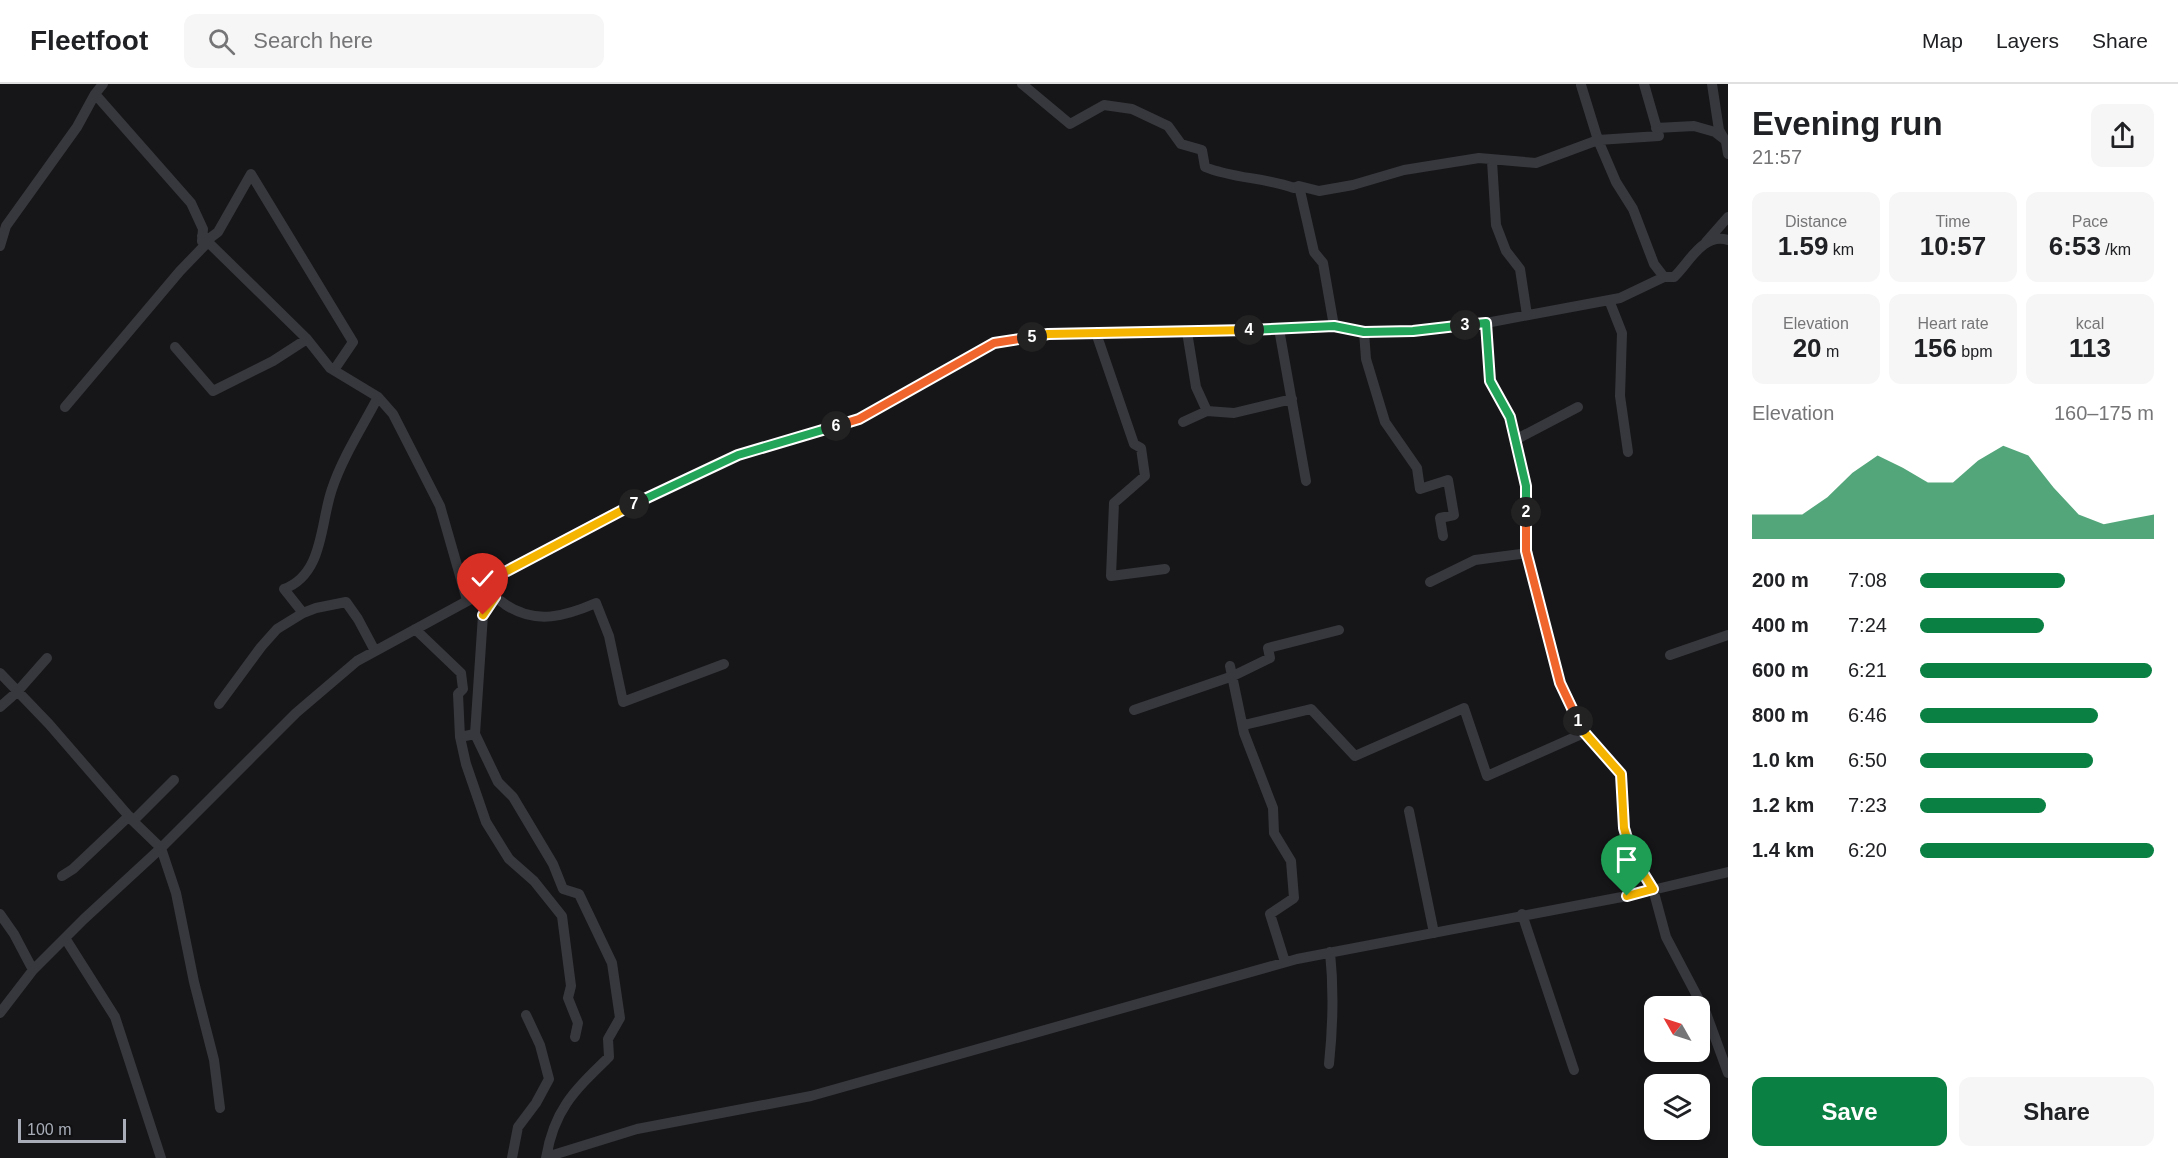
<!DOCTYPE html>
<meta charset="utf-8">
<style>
body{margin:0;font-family:Helvetica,sans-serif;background:#f6f6f6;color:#202124;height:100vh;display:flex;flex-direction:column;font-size:22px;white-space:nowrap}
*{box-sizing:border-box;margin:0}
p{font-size:20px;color:#757577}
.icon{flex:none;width:33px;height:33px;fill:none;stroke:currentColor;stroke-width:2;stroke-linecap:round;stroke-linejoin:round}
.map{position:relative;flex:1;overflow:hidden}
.sheet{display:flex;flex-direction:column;background:#fff;width:450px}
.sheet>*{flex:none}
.needle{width:39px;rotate:309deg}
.buttons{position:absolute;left:1644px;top:912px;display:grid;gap:12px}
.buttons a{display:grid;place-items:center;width:66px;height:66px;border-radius:12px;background:#fff;box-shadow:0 3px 9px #0003;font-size:30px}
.scale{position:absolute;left:18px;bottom:15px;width:108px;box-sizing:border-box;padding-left:6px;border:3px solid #a8adb8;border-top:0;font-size:16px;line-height:21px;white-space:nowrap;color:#a8adb8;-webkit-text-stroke:4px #111113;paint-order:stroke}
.pin{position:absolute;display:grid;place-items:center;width:51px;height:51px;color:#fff;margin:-62px -26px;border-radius:50% 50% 50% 0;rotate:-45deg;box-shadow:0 0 6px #0007}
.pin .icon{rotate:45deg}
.km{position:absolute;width:30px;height:30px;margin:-15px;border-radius:50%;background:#222;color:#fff;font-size:16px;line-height:30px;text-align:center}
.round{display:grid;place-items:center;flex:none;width:63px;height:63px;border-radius:12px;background:#f6f6f6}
.summary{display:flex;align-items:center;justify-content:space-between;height:102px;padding:0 24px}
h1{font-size:33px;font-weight:800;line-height:45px}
.stats{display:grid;grid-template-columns:repeat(3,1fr);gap:9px;height:102px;padding:6px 24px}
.stats div{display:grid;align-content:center;border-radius:12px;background:#f6f6f6;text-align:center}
.stats b{font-size:26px;font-weight:800}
.stats small{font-size:16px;font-weight:400}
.stats p{font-size:16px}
.chart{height:168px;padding:12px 24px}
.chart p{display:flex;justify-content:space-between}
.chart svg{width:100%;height:108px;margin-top:6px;fill:#0b8043;opacity:.7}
.action{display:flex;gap:12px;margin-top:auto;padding:12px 24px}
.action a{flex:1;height:69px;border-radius:12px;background:#0b8043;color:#fff;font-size:24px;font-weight:800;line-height:69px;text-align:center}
.action a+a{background:#f6f6f6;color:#202124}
ul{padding:0 24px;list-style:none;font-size:20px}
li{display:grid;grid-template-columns:96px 72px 1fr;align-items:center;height:45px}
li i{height:15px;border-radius:8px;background:#0b8043}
header{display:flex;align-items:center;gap:36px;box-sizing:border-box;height:84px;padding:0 30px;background:#fff;border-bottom:2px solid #e0e0e0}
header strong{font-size:28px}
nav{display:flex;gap:33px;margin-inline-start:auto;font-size:21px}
.search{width:420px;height:54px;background:#f6f6f6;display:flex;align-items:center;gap:15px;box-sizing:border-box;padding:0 21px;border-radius:12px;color:#757577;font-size:22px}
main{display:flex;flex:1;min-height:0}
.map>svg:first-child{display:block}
</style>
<header>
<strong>Fleetfoot</strong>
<div class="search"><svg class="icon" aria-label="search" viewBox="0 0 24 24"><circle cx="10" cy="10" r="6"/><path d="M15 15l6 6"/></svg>Search here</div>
<nav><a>Map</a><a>Layers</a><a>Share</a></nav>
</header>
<main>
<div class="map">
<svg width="1728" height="1074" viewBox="0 0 1728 1074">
<rect width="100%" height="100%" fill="#161618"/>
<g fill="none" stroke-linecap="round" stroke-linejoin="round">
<path stroke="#37383d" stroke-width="10" d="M103,0l-8,10 96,109 12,26 -1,12 6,1 99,97 23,29 48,29 15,17 47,92 27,94
M1022,0l48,40 34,-19 28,4 36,17 13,18 21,6 3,17c29,12 59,10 89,21l5,-2 20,5 34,-6 51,-15 75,-12 57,5 62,-23 61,-4 -15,-52
M1712,0l7,46 7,12 2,12
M1581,1l17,55 18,42 17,27 21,55 10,13
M1656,44l38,-2 21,6 13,10
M1492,77l4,64 10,26 14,18 7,46
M1299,102l15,66 9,11 11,63
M202,152l8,2 8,-6 33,-58 102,168 -19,28
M1706,158l22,-25
M0,162l6,-20 71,-99 18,-33
M1609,216l13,33 -2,63 8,56
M1486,239l4,58 20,36 16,69v65l34,132 24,50 37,41 3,54 8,27 21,34 13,48 40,76 22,60
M1279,245l27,152
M1187,248l9,55 11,24
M1364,248l2,27 19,63 32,46 3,21 28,-9 6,35 -14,3 3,18
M1096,249l38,111 7,4 4,28 -31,27 -3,73 54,-7
M175,263l38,44 60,-30 34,-22
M65,323l115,-136 28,-29
M1183,338l24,-11 27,2 58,-14
M1515,356l63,-33
M1430,498l45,-22 53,-7
M492,509c3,5 9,8 14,12 30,20 60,11 90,-2l13,33 14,66 101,-38
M495,513l-12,18 -8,119 23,48 15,15 40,67 10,25 16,5 33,69 8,55 -12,21 1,18c-34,33 -55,52 -63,101
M303,529l13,-5 30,-6 12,17 17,32
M415,545l46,44 2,16 -5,5 2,43 15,-3
M1670,571l58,-20
M1230,582l14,67 29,75 1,25 17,28 3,37 -24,16 15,48
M0,589l49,51 84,97 28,27 15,45 18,89 20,78 6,48
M219,620l42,-57 16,-18 26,-16 -19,-24c40,-15 36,-66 48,-100 10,-31 31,-63 46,-92
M0,623l17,-15 30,-34
M1134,626l99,-34 37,-18 -2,-10 71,-18
M1244,641l67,-16 44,47 109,-48 23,68 97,-43
M460,653l6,27 20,58 23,37 25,22 28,35 9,70 -3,12 10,25 -3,14
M1409,727l25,122
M133,737l41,-41
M62,792l11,-7 56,-53
M0,830l14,20 19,36
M1522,830l52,156
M65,854l50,79 46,141
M0,929l33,-43 51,-51 77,-71 135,-135 61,-52 125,-68 21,-20 108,-58 127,-60 121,-36 135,-76 54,-9 184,-3 102,-5 30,6 49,-1 73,-8 134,-25 44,-21h10c15,-14 29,-45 54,-37
M1329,980c4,-38 5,-74 1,-112
M512,1074l6,-31 18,-24 13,-24 -9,-34 -14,-30
M549,1074l4,-3 84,-26 174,-33 486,-137 330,-63 101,-24"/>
</g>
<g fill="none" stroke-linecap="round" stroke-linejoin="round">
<defs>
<path id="split-1" d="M1578,637l6,11 37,42 3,54 8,27 21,34 -26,7"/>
<path id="split-2" d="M1526,428v39l34,132 18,38"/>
<path id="split-3" d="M1465,241l21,-2 4,58 20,36 16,69v26"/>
<path id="split-4" d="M1249,246l85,-4 30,6 49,-1 52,-6"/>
<path id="split-5" d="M1032,253l16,-3 201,-4"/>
<path id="split-6" d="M836,342l23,-7 135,-76 38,-6"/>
<path id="split-7" d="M634,420l104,-49 98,-29"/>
<path id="split-8" d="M483,531l12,-18 -7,-9 15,-15 131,-69"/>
</defs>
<use href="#split-1" stroke="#fff" stroke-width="12"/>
<use href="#split-2" stroke="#fff" stroke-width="12"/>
<use href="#split-3" stroke="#fff" stroke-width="12"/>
<use href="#split-4" stroke="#fff" stroke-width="12"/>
<use href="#split-5" stroke="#fff" stroke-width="12"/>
<use href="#split-6" stroke="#fff" stroke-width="12"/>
<use href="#split-7" stroke="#fff" stroke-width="12"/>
<use href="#split-8" stroke="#fff" stroke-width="12"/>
<use href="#split-1" stroke="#f5b400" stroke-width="8"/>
<use href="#split-2" stroke="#f0652b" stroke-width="8"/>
<use href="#split-3" stroke="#22a559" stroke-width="8"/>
<use href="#split-4" stroke="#22a559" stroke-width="8"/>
<use href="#split-5" stroke="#f5b400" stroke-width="8"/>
<use href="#split-6" stroke="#f0652b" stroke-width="8"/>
<use href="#split-7" stroke="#22a559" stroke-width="8"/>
<use href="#split-8" stroke="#f5b400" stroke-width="8"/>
</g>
</svg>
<div class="buttons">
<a><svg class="needle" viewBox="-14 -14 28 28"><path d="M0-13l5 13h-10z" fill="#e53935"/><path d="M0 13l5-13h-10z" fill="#757577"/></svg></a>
<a><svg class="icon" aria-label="layers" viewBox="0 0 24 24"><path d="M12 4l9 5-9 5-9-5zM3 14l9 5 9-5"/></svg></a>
</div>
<div class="scale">100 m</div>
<div class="pin" style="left:1627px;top:812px;background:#1e9e55"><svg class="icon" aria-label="arrive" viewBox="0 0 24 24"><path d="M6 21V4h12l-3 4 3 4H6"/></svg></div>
<div class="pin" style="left:483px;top:531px;background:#d93025"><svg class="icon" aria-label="check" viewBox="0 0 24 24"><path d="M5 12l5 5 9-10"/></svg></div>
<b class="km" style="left:1578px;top:637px">1</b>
<b class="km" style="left:1526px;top:428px">2</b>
<b class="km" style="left:1465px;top:241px">3</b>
<b class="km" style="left:1249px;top:246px">4</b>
<b class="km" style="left:1032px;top:253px">5</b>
<b class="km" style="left:836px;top:342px">6</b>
<b class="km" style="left:634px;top:420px">7</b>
</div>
<section class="sheet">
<div class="summary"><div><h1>Evening run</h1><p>21:57</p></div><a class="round"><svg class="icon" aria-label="share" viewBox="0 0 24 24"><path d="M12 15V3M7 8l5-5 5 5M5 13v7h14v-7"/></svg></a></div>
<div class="stats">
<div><p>Distance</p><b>1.59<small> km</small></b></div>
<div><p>Time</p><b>10:57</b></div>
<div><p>Pace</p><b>6:53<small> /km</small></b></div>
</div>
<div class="stats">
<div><p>Elevation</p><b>20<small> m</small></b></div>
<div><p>Heart rate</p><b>156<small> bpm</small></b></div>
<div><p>kcal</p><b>113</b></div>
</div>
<div class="chart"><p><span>Elevation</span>160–175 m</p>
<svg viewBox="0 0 160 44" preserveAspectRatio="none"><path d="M0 44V34L10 34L20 34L30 27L40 17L50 10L60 15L70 21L80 21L90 12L100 6L110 10L120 23L130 34L140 38L150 36L160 34V44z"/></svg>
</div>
<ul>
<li><b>200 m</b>7:08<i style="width:62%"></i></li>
<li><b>400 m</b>7:24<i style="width:53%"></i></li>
<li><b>600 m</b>6:21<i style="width:99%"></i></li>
<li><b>800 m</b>6:46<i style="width:76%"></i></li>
<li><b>1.0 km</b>6:50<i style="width:74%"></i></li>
<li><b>1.2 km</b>7:23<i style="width:54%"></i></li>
<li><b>1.4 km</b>6:20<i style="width:100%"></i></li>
</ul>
<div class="action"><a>Save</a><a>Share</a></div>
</section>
</main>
